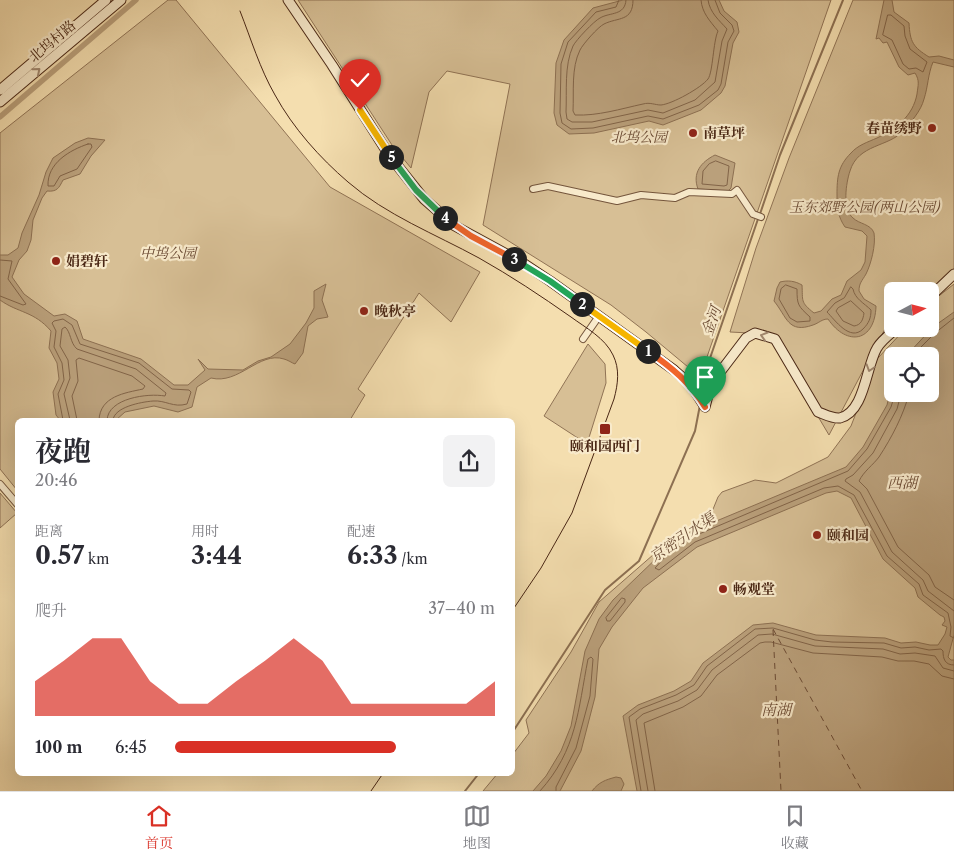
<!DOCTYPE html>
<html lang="zh">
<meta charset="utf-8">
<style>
body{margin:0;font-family:"Libre Caslon Text","Noto Serif SC",serif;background:#f2f2f3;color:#2b2b33;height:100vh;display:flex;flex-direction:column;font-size:19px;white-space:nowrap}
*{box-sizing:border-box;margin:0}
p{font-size:16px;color:#7c7c81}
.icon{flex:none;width:28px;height:28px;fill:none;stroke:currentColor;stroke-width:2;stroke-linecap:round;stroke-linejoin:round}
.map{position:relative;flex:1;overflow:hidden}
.side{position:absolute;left:15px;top:418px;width:500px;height:358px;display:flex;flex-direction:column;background:#fff;border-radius:8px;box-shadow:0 5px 20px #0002}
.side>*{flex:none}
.needle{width:32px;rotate:83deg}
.tools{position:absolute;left:884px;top:282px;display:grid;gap:10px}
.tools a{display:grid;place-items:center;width:55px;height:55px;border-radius:8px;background:#fff;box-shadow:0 5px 20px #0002;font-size:25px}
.pin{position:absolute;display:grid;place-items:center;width:42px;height:42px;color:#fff;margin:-51px -21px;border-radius:50% 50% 50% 0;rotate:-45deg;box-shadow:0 0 5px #0007}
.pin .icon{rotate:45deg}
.km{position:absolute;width:25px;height:25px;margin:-12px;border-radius:50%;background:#222;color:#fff;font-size:14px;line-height:25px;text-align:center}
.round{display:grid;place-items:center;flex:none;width:52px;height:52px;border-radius:8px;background:#f2f2f3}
.head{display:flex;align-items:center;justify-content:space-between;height:85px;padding:0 20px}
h1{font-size:28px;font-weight:700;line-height:38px}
.metrics{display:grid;grid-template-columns:repeat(3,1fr);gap:8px;height:85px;padding:5px 20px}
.metrics div{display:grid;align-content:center}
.metrics b{font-size:25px;font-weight:700}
.metrics small{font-size:14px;font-weight:400}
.metrics p{font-size:14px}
.chart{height:140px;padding:10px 20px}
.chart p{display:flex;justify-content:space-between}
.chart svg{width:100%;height:90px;margin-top:5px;fill:#d93025;opacity:.7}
ul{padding:0 20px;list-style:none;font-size:16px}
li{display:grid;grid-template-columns:80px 60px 1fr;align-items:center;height:38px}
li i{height:12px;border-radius:6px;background:#d93025}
.tabs{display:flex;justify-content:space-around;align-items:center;height:70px;border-top:1px solid #e1e1e2;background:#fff;font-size:14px;color:#7c7c81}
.tabs a{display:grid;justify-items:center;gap:2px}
.tabs .current{color:#d93025}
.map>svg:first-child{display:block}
</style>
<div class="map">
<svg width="954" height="791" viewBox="0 0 954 791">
<rect width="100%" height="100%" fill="#f4deaf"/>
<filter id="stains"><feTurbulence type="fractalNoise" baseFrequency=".004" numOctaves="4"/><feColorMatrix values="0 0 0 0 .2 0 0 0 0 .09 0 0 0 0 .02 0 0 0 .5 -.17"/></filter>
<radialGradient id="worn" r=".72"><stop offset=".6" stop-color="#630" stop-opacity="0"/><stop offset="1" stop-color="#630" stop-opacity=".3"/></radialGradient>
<path fill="#d7bf95" stroke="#907355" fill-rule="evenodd" d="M168,0h8l154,187 150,85 -29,50 -32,-29 -61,96 7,6 -15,25h-332l-1,70 -17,-21v-336z
M298,0h533l-131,377 -54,-45 -35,-27 -128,-80 27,-141 -63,-13 -18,21 -18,76 -19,-23z
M853,0h101v274l-24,17h-38v32l-7,6 -56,106 -60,-101 -39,-2 26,-84 33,-90z
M954,284v507h-471l15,-18 14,-1 1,-18 16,-21 -3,-13 45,-68 28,-50 70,-61 40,-22 9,-22 4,-5 33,-12 21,3 52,-26 23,-31 26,-67 28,-30h25v-26zM892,356h38v38h-38z
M588,344l17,20 1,19 -19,61 -43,-28z
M0,493l17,20 -17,15z"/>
<path fill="#baa07b" stroke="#8d7052" d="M623,0h96l5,11 13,11 2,10 -6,11 -8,43 -4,7 -20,17 -38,15 -14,-4 -55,12 -25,1 -12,-9 -3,-12 2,-50 8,-23 29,-32z
M884,0h8l2,12 15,11c1,19 4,24 20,34l10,-1 15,4v7l-21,-5c-5,12 -5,25 -9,37 -3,12 -13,23 -21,32 -14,16 -45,13 -53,40 -4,12 -8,38 3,47 6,6 18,6 21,15 2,12 -3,31 -8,41 -4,7 -7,9 -7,17l5,8 12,7c-1,36 -29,41 -48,13 -6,0 -9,4 -15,6 -25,9 -26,-8 -39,-24l3,-13 3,-6c8,-2 15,-1 22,3 1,16 -2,17 12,28l7,-2 11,-12 9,-4 6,-14 14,-11 4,-8 2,-26 -5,-5 -17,-4c-7,-10 -8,-19 -8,-32 0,-18 1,-29 14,-42 7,-8 17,-11 26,-15 19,-9 36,-22 40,-44 1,-9 3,-13 -2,-21l-7,2 -9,-8 -12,-25 -4,1 -4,-5 -3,1z
M88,138l17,2 -14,16 -11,18 -17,6c-4,8 -6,12 -16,11l-5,7 -9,22 -2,20 -4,11 -8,9 -7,17 12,17 30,22 11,-2 12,7 6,18 58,20 33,26h14l17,-15 -7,-11 10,10 35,1 15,-9 13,-4 19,-13 16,-21 8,-15v-17l12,-7 -4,16 6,17 -11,2 -9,7 -5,27 -8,11c-3,-1 -7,-4 -11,-5 -25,-8 -45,26 -73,19l-14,9 -5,20 -14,5 -24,-6 -29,6 -9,8h-56l-4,-5 -3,-23 6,-13 -2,-16 -8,-15 2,-17c-17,-20 -33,-18 -51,-31v-45h8l10,-7 4,-15 17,-38 7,-23 7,-14 22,-15z
M715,155l20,8 -4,25 -3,3 -30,-2c-6,-16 3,-27 17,-34z
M954,312v323l-6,22 3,3h3v131h-317l-14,-75 15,-11 36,-14 17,-10 12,-18 50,-38 20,-2 43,12 69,3 16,5 15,-1 14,3h8l7,-11 2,-7 -5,-2 3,-4 -1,-4 -4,-2 -22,-18 -3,-9 -32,-29 -32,-61 -14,-7 -11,2 -129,54 -54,41 -31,39 -13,22 -4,48 -14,54 -21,40h-27l13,-15 15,-25 10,-25 14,-75 14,-32 14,-19 50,-48 27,-20 156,-65 17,-20 24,-42 5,-21v10h38v-38h-24l27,-29z
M616,777l5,1 3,6 -3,7h-29c7,-9 13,-11 24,-14z"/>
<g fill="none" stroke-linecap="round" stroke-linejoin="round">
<path stroke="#826448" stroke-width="1" d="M619,0l-3,7 -20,5 -28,30 -7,22 -1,49 2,10 9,6 22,-1 55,-12 15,3 36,-14 19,-15 3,-6 7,-42 6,-11 -2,-6 -12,-12 -5,-13
M626,0c-1,16 -16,12 -26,18 -6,3 -24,22 -27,28 -9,20 -6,45 -7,66l1,7 5,3h20l56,-12 15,3 32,-13 20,-18 7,-41 5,-12c-8,-9 -17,-16 -19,-29
M633,0c0,22 -15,17 -29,24 -6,3 -21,20 -24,26 -9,18 -6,42 -7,61l2,4c23,1 45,-6 68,-11 7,-2 12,1 18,1 11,-1 40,-17 47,-26 5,-7 5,-37 10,-48 -8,-10 -16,-18 -17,-31
M888,15h3l13,11 1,10 5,13 17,13 -4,10 -7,-4 -7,1 -6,-5 -11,-24 -9,-5z
M88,144h3l1,3 -15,22 -17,7 -6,10h-6c-1,-23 22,-36 40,-42z
M716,161l13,5 -2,19 -3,1 -22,-2 1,-13 6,-7z
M0,260l12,1 -4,18 18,25 -3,1 -23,-9
M786,285l11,4c0,16 1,17 13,28v4l-13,1 -7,-4 -11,-19 2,-10z
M851,287l2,2c2,10 11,14 18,21 0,8 -2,13 -8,19 -13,13 -28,-9 -36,-17l8,-9 9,-5z
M851,301l13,12c-1,7 -3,12 -10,13l-11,-5 -7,-10 2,-3z
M912,356l23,-23 19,-15
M895,394l-4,13 -24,42 -19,22 -156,66 -26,19 -11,12 4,2 36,-28 129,-54 14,-2 16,9 33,61 32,28 4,11 25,18 3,14 -1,9 4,2
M901,394l-4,15 -24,44 -20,22 -7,4 -1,2 15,11 32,60 31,28 5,11 26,20
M909,394c-6,22 -17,43 -30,63 -6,8 -15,14 -20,24l8,8 31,58 31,28 6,12 19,13
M63,420l-5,-26 6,-14 -2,-17 -8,-16 2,-16 -4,-8 2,-2 9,-2 9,6 8,19 59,19 33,26 17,1 2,2 -4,12c-14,4 -21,-4 -34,-3 -12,1 -39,6 -40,19
M70,420l-6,-26 6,-16 -2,-18 -8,-14 2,-17 3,-2c6,5 5,16 12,22l59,20 30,24 -1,3c-17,-3 -57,2 -58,24
M77,420l-5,-24 6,-15 -2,-21 3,-2 53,18 13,10 -2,3c-18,4 -43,7 -44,31
M622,598l3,1v3l-15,19h-3l-1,-3z
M540,791c37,-41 38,-81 48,-132l3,-2 2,2 -3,37 -14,52 -20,39v4
M641,791l-12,-74 11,-8 36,-14 18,-10 13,-19 48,-37 18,-1 42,12 17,2 52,1 17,5 14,-1 14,3 12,-1 2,2c0,8 2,14 11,14
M648,791l-12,-71 7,-6 35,-13 19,-11 15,-20 46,-35 14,-1 43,12 68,3 17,5 15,-1 20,3 8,12 11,3
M655,791l-11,-68 39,-16 18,-11 16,-21 43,-32 5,-1h6l42,11 69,4 16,4h16l15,3 13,12 12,3"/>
<path stroke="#8d7052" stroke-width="2" d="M760,214l20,-59 63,-155
M705,378l3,-14 50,-145
M702,395l2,-10
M512,733l93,-143 34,-29 56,-130 5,-26
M465,791l15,-19"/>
<path stroke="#baa07b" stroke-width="5.5" d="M0,117l136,-117"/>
<path stroke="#6c4b34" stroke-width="1" stroke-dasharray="6 5" stroke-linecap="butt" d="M773,629l89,162
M773,630l8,161"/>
<defs>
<path id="street" d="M533,189l15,-3 69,15 24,-6 34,3 14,-6 43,2 5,-4 16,24 8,3
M583,339l16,-23
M0,484l18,21"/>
<path id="secondary" d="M288,0l44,65 57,90 35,44 31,27 68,37 27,18 124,89 17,15 14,22
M0,90l106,-90
M0,102l121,-102
M930,297l24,-23
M691,385l11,-4 9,3
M705,407l6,-23 35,-46 9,-5 20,6 43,73c6,2 15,7 22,6 25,-6 26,-52 37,-70 4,-7 13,-14 19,-19"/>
</defs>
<use href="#street" stroke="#74553c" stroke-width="8"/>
<use href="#secondary" stroke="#4a2715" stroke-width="11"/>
<use href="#street" stroke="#f8eacb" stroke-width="6"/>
<use href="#secondary" stroke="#f8eacb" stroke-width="9"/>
<path stroke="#4a2715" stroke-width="1" d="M240,11c11,28 20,58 35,84 18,33 45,63 73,87 38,33 87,52 131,76 32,18 62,38 92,59 15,11 34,21 42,38 7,14 5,29 1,44l-42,114 -31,55 -29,43
M371,791l13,-19"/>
</g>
<defs><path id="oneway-chevron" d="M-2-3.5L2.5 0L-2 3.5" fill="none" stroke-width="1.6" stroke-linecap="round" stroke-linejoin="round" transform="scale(1.25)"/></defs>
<g stroke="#a18870">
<use href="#oneway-chevron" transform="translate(37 71) rotate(-40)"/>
<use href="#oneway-chevron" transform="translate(764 336) rotate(-163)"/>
<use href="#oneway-chevron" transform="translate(870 368) rotate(108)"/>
</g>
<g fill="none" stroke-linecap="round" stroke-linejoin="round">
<defs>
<path id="split-1" d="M648,351c23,16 43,32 57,56"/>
<path id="split-2" d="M582,304l66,47"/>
<path id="split-3" d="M514,259l36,22 32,23"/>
<path id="split-4" d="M445,218l26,18 43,23"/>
<path id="split-5" d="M391,157l25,33 29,28"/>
<path id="split-6" d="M360,110l31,47"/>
</defs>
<use href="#split-1" stroke="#fff" stroke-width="10"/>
<use href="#split-2" stroke="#fff" stroke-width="10"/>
<use href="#split-3" stroke="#fff" stroke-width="10"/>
<use href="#split-4" stroke="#fff" stroke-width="10"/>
<use href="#split-5" stroke="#fff" stroke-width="10"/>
<use href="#split-6" stroke="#fff" stroke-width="10"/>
<use href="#split-1" stroke="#f0652b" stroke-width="6"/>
<use href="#split-2" stroke="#f5b400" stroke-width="6"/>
<use href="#split-3" stroke="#22a559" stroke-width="6"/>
<use href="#split-4" stroke="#f0652b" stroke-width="6"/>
<use href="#split-5" stroke="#22a559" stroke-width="6"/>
<use href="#split-6" stroke="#f5b400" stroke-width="6"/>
</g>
<g fill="#8f2418" stroke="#f8eacb" stroke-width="2">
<circle cx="932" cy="128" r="5"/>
<circle cx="693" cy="133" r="5"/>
<circle cx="56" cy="261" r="5"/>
<circle cx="364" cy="311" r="5"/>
<rect x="599" y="423" width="12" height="12" rx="2.5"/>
<circle cx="817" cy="535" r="5"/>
<circle cx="723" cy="589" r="5"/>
</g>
<g text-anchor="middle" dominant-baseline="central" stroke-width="4.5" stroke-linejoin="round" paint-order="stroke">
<g font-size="14" fill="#4a2715" stroke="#f8eacb">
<text transform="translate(52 41) rotate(-40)">北坞村路</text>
</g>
<g font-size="14" font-weight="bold" fill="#4a2715" stroke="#f8eacb" text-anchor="start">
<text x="922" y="128" text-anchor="end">春苗绣野</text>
<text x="703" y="133">南草坪</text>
<text x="66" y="261">娟碧轩</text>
<text x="374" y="311">晚秋亭</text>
<text x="605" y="446" text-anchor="middle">颐和园西门</text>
<text x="827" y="535">颐和园</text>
<text x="733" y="589">畅观堂</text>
</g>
<g font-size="14" font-style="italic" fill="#66452f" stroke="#f8eacb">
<text x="639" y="137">北坞公园</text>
<text x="865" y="207">玉东郊野公园(两山公园)</text>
<text x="168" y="253">中坞公园</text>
</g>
<g font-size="15" font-style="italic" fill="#6c4b34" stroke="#f8eacb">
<text transform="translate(711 321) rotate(-71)">金河</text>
<text x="902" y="482">西湖</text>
<text transform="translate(682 537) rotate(-34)">京密引水渠</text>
<text x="776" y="709">南湖</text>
</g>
</g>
<rect width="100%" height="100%" filter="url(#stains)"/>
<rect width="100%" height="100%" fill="url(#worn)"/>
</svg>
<div class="tools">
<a><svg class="needle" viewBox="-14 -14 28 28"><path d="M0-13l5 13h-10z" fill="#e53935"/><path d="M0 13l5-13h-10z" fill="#7c7c81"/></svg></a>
<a><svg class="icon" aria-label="locate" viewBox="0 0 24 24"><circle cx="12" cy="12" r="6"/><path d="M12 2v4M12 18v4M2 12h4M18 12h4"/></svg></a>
</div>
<div class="pin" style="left:705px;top:407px;background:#1e9e55"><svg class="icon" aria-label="arrive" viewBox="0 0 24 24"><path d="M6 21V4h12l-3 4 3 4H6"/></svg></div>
<div class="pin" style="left:360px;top:110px;background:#d93025"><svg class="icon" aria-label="check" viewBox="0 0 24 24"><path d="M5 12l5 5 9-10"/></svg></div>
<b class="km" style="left:648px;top:351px">1</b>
<b class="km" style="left:582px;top:304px">2</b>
<b class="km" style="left:514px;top:259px">3</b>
<b class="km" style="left:445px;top:218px">4</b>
<b class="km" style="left:391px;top:157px">5</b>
<section class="side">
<div class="head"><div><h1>夜跑</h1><p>20:46</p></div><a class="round"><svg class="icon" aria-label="share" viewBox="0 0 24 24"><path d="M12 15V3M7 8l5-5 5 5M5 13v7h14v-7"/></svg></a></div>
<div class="metrics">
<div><p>距离</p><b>0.57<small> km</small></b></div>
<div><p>用时</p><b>3:44</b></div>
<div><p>配速</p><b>6:33<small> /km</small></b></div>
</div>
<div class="chart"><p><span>爬升</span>37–40 m</p>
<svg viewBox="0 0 160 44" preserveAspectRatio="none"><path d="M0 44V27L10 17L20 6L30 6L40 27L50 38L60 38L70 27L80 17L90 6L100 17L110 38L120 38L130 38L140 38L150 38L160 27V44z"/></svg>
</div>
<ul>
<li><b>100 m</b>6:45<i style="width:69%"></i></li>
</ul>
</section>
</div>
<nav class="tabs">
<a class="current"><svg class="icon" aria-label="home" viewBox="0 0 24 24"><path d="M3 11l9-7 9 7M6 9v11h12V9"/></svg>首页</a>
<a><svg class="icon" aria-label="map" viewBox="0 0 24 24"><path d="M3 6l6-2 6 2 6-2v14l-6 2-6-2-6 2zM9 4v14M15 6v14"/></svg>地图</a>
<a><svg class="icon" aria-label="saved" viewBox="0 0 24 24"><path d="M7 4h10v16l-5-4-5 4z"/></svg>收藏</a>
</nav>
